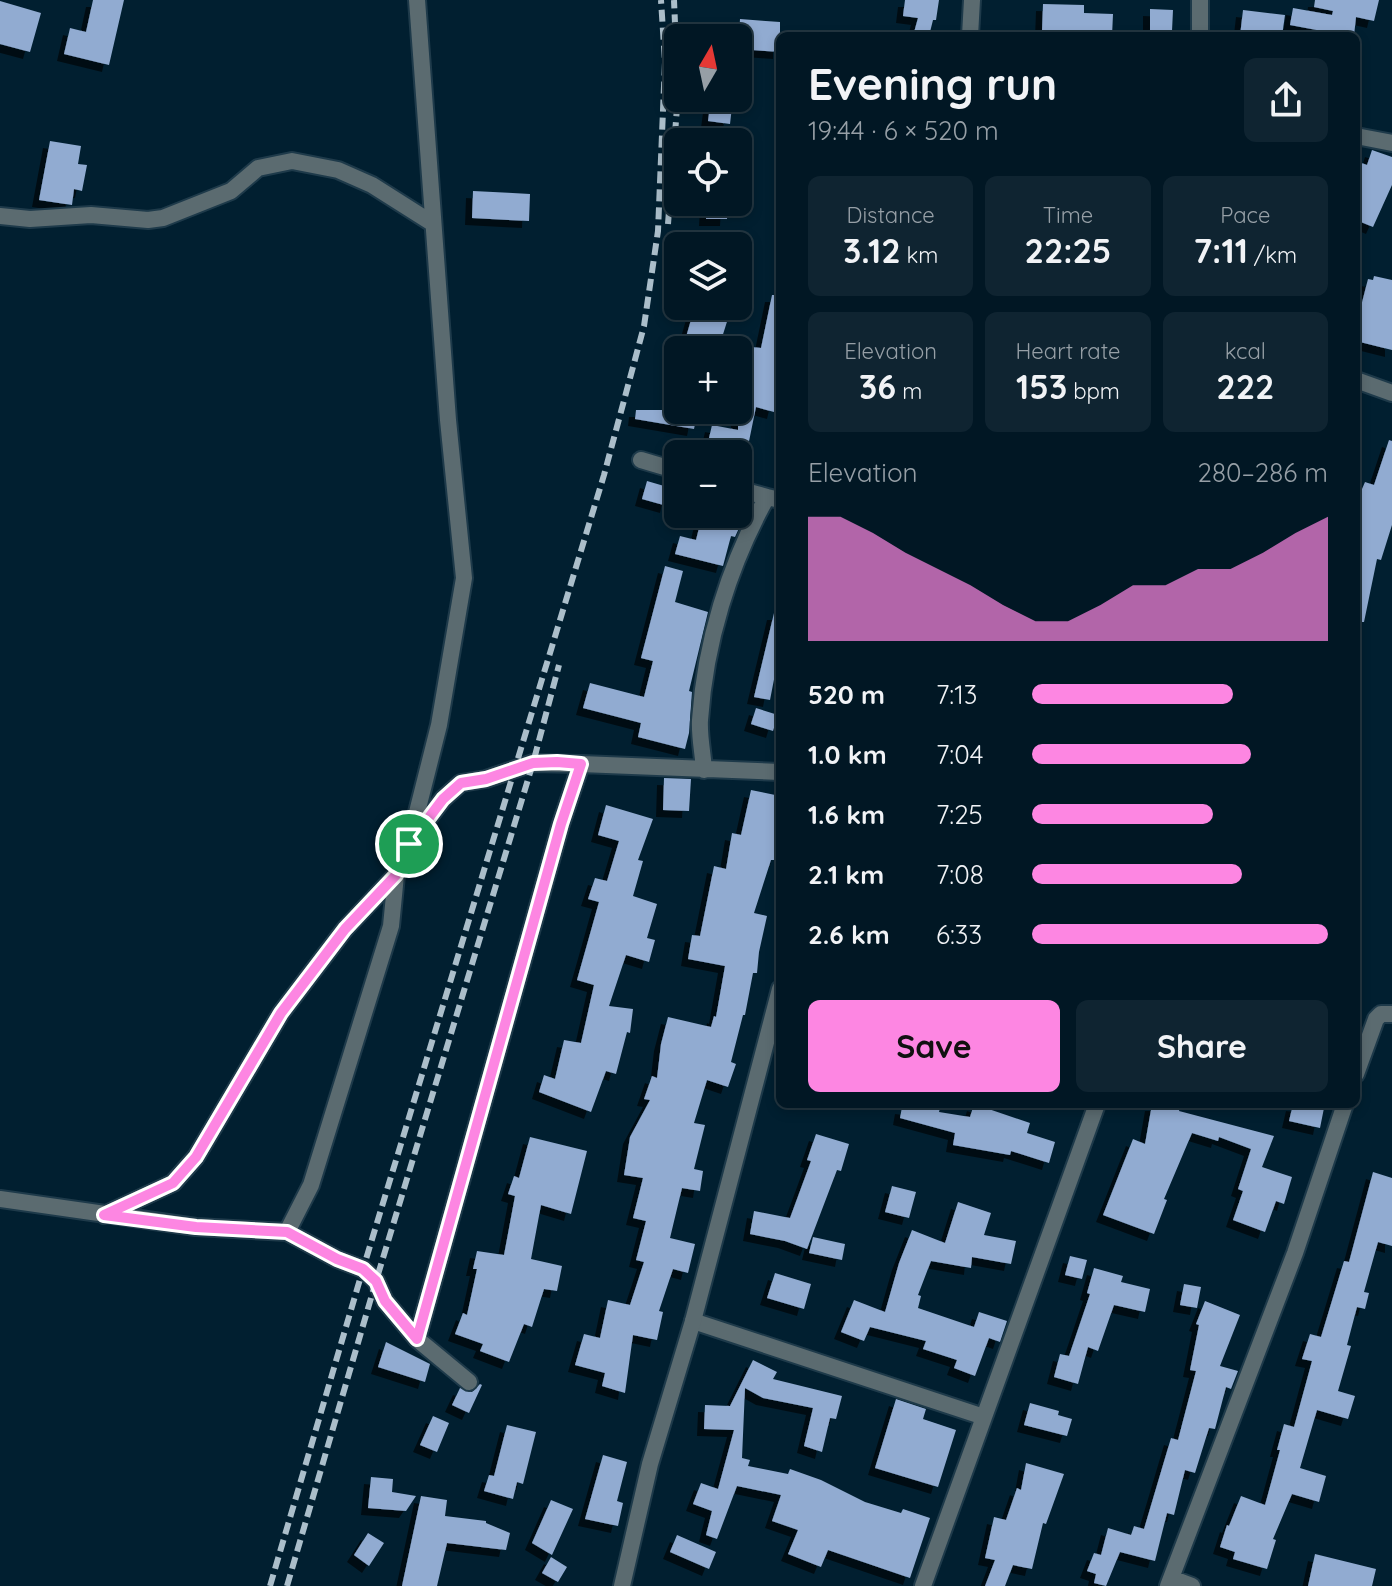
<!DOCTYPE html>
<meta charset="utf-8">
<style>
body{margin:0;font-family:Quicksand,sans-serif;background:#0f2431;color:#f1f3f6;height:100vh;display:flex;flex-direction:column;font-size:30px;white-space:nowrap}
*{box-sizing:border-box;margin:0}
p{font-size:26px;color:#969fa6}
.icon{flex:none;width:44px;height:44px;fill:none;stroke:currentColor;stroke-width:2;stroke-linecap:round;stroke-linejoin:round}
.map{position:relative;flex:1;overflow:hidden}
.drawer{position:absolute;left:776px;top:32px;width:584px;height:1076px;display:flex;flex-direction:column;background:#011724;border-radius:12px;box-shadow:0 4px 12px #0003,0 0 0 2px #233641}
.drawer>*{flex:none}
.needle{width:52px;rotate:9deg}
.buttons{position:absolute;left:664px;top:24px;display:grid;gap:16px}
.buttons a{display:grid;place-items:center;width:88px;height:88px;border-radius:12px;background:#011724;box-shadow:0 4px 12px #0003,0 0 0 2px #233641;font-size:40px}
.pin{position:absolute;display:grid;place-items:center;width:68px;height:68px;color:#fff;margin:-34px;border:4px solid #fff;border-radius:50%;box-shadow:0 2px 8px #0007}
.round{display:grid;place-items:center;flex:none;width:84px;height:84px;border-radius:12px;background:#0f2431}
.head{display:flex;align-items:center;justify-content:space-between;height:136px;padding:0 32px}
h1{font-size:44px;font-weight:700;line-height:60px}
.metrics{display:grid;grid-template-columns:repeat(3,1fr);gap:12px;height:136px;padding:8px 32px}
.metrics div{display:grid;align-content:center;border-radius:12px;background:#0f2431;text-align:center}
.metrics b{font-size:34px;font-weight:700}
.metrics small{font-size:22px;font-weight:400}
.metrics p{font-size:22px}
.chart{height:224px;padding:16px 32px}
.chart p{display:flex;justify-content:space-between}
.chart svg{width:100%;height:144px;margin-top:8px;fill:#fd86e2;opacity:.7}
.cta{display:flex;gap:16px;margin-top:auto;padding:16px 32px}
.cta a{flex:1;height:92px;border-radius:12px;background:#fd86e2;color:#111;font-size:32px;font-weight:700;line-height:92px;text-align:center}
.cta a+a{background:#0f2431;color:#f1f3f6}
ul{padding:0 32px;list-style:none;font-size:26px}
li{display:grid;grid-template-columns:128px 96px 1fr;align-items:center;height:60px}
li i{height:20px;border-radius:10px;background:#fd86e2}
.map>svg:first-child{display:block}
</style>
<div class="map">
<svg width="1392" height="1586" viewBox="0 0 1392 1586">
<defs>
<filter id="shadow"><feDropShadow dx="-7" dy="7" stdDeviation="0" flood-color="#0009"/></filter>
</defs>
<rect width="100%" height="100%" fill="#011f30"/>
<path fill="#91abd1" filter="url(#shadow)" d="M93,0h31l-15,65 -45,-11 6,-26 16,4z
M905,0h34l-3,20h-3l-4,16h-16l5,-18 -15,-2z
M1315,0h64l-5,21 -18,-4 -2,19h-32v-5l-32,-6 3,-17 39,7 1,-4 -19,-4z
M0,1l41,12 -11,39 -30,-8z
M1043,4l41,1v8l29,1 -1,22 -70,-5z
M1150,9l23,1 -1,21 -22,-1z
M1243,10l42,5 -3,21h-42z
M740,19l40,3v30l-42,-3z
M711,98h22l-3,26 -22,-3z
M50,141l31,5 -3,18 9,1 -5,26 -8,-2 -2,16 -33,-5z
M1372,150l20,7v28l-19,42 -17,-7v-59l11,4z
M473,191l57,3 -1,27 -57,-3z
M707,202h21l-1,17h-21z
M1374,276l18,4v70l-36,-9v-15l12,-47 5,1z
M772,295h8v92l-6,25 -18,-5 -10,49 -39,-9 5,-22 26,5v-58l8,2 6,-27 9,1z
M695,306h37l-14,44h-12l-22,-6z
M636,410h62l-4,19 -59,-10z
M1389,440l3,1v84l-11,35 -4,-1 -13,63h-8v-119l9,-21 9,3z
M647,481l24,7 -4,18 -25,-7z
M717,514l27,3 -9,20 -4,-1 -8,30 -48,-12 5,-18 16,4 5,-20 13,3z
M665,566l18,5 -8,31 33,10 -19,79 3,1 -3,41 -4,16 -47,-12 3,-14 -58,-15 7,-25 54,14 9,-36 -12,-3z
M774,613h6v52l-3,-1 -7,36 -16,-3z
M756,708l22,7 -5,16 -22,-7z
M664,778l27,1 -2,32 -26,-1z
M751,790l29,6 -6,42h5l-2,22h-6l-17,53 13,3 -8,36 -2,21h-4l-8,42h-2l-12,47 5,2 -8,23 -21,-7 -13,43 11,2 -11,44 9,2 -3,20 -18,-3 -12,50 25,6 -7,29 -15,-4 -14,42 4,1 -6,28 -24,-5 -8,58 -23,-7 3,-13 -30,-8 9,-31 16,4 8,-38 22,5 14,-43 -8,-2 10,-39 -13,-3 10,-40 -19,-3 6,-38 20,-37 -6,-1 8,-23 5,2 4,-34 7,-27 43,10 3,-11 2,1 9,-51 -37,-7 4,-24 8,1 14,-70 12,3 6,-36 9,2z
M606,805l47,14 -15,41 5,1 -10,35 24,8 -10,34 8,2 -6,22 -23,-7 -17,51 24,3 -3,24 -3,-1 -11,42 -10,-3 -15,41 -52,-20 5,-17 11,4 9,-39 17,3 13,-58 -17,-5 22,-78 -11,-3 7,-21 12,3 12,-40 -21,-6z
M919,1104h22l-2,8 31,5 4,-13 56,19 -3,10 28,9 -6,21 -38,-12 -1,4 -57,-10 2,-12 -55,-15 2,-11 16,2z
M1152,1104h29l-2,7 95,25 -12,31 30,10 -8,27 -8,-3 -11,31 -32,-12 10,-29 -5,-2 13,-40 -32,-12 -1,4 -26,-8 -28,66 3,1 -13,34 -51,-19 30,-76 12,5z
M1293,1104l31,4 -4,20 -31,-7z
M816,1134l33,10 -8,27 -4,-1 -30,79 -22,-8 -35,-7 4,-23 36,7 21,-57 -4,-1z
M530,1137l57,14 -16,63 -30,-9 -10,54 31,7 -5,25 -13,-2 -12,38 -8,-3 -15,38 -29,-11 3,-7 -28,-10 8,-21 4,2 10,-46h-4l4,-18 27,4 11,-59 -7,-2 6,-18 5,2z
M1373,1172l19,6v68l-14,-4 -14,50 5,1 -4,16 -8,-2 -10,38 4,1 -13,45 17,5 -7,23 -31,-9 -17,58 26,8 -7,26 -27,-8 -19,45 3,1 -9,29 -34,-10 2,-7 -15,-5 7,-22 2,1 12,-30 24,9 15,-55h-3l7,-26 10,3 18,-66 -10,-2 8,-25 11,3 23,-76 5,1z
M892,1186l24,6 -7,26 -24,-6z
M958,1202l33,11 -7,22 32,6 -5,23 -39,-7 -1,11 -40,-7 -13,34 3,1 -3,12 56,19 5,-15 28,9 -7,21 -11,-4 -14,38 -21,-8 3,-8 -34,-11 3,-8 -56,-14 -6,14 -23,-9 13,-32 31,12 14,-49 13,-33 33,13z
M813,1237l32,7 -3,16 -33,-7z
M1070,1256l17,4 -5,19 -17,-4z
M1094,1268l29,8 -2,6 29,7 -5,23 -31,-7 -16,46 -10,-4 -10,37 -24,-7 6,-23 9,2 21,-62 -3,-1z
M775,1273l36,11 -7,25 -37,-11z
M1184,1284l17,3 -4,21 -17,-3z
M1205,1301l35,14 -20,51 18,5 -7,18 -5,-2 -11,42 -6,-1 -14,45 -10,-3 -11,45 -7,-2 -12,48 -35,-9 -14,34 -12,-3 2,-9 -9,-3 7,-18 7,2 7,-27 23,7 3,-9 10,3 27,-91 7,2 18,-69 -6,-1 9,-45 -3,-1z
M386,1342l44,22 -5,18 -47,-15z
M753,1360l24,12 -4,7 69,17 -6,23 -6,-1 -8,34 -18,-6 9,-38 -50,-10 -18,-10 -3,70 8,2 -2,6 40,8 2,-5 31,11 44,22 36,11 2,-4 27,9 -20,60 -82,-28 -7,17 -33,-13 10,-24 -26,-9 9,-26 -44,-9 -20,53 -11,-4 6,-24 -19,-7 8,-21 17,6 16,-59 -30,-1 1,-24 25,1z
M480,1384l2,1 -13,28 -17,-8 8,-17 12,4z
M896,1399l30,10 -3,10 33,11 -18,57 -63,-19z
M1030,1403l29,8 -1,4 14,4 -5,17 -43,-11z
M433,1416l16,7 -12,29 -17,-7z
M507,1425l29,7 -13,52 -6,-2 -4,17 -29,-8 5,-16 5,1z
M603,1455l24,7 -10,39 6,2 -5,23 -33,-7z
M1026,1463l38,11 -18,50 -3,-1 -11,46 -19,-4 -8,21h-20l10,-26 -10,-2 9,-41 12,3 11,-32 4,2z
M371,1477l22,2 -1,13 24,4 -10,15 -38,-3z
M421,1496l26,4 -2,16 41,5v2l24,10 -4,17 -59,-7 -10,43h-35z
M551,1500l22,9 -21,46 -20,-12z
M368,1533l16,10 -15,23 -15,-11z
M677,1535l39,17 -7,17 -39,-17z
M1315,1554l61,15 -4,17h-64z
M551,1557l16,10 -9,15 -16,-9z"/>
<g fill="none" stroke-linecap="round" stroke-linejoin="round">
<defs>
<path id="minor" d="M1200,0v36
M1356,136l36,7
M0,216l30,3 61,-4 57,5 15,-2 68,-27 27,-23 34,-7 46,9 34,15 60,38
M1356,380l36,13
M641,460l37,11
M738,489l29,8
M704,770c-1,-16 -5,-34 -4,-50 5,-77 29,-155 67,-223l13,3
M409,844l30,-119 25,-147 -16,-158 -31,-420
M1356,1074l20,-55 5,-5h11
M0,1199l196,28 91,5 50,27 26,10 13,12 9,20 32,38
M104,1215l69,-32 23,-26 85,-144 64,-84 51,-54
M287,1232l24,-47 80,-259 5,-51 13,-31 34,-45 18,-16 25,-4 47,-16 48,1
M693,1321l291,96
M469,1382l-52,-43 144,-515 20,-60 199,8
M1171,1578l21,8
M923,1586l174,-482
M1168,1586l127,-333 50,-149"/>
<path id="tertiary" d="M970,36l2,-36
M622,1586l28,-122 43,-143 87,-332"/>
</defs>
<use href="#minor" stroke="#1e3a4a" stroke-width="20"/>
<use href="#tertiary" stroke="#1e3a4a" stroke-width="20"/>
<use href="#minor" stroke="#5b6b70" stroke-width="16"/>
<use href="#tertiary" stroke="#5b6b70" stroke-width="16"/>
<path stroke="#abbeca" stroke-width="6" stroke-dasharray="12 6" stroke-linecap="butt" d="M668,224l10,-129 -4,-95
M270,1586l93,-317 241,-794 40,-149 14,-95 7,-169 -4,-62
M287,1586l89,-305 157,-518 26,-98"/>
</g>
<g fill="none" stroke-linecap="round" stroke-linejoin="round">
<defs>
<path id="route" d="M557,762l24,2 -20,60 -144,515 -32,-38 -9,-20 -13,-12 -26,-10 -50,-27 -91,-5 -92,-12 69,-32 23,-26 85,-144 64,-84 51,-54 13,-31 34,-45 18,-16 25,-4 47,-16z"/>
</defs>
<use href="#route" stroke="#fff" stroke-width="16"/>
<use href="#route" stroke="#fd86e2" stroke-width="10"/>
</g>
</svg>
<div class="buttons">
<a><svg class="needle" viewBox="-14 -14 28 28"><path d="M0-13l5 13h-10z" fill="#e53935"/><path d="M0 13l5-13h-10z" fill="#969fa6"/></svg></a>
<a><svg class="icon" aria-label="locate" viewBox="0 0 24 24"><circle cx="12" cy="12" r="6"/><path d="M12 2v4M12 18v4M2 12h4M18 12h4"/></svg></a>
<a><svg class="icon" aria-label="layers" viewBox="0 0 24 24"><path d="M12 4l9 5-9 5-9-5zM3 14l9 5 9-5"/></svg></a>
<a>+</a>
<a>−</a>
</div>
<div class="pin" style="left:409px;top:844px;background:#1e9e55"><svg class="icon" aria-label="arrive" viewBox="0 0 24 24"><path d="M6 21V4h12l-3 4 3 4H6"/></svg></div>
<section class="drawer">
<div class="head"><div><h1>Evening run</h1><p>19:44 · 6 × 520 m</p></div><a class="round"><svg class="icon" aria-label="share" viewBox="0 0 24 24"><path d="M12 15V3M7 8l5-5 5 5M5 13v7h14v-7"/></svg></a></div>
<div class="metrics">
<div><p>Distance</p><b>3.12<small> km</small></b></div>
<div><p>Time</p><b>22:25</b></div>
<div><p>Pace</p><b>7:11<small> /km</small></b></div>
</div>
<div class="metrics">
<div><p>Elevation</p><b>36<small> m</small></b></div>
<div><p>Heart rate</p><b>153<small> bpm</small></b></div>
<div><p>kcal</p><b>222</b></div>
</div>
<div class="chart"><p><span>Elevation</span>280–286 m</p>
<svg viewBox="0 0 160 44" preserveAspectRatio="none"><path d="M0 44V6L10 6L20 11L30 17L40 22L50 27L60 33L70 38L80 38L90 33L100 27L110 27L120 22L130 22L140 17L150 11L160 6V44z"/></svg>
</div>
<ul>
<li><b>520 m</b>7:13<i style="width:68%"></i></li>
<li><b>1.0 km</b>7:04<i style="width:74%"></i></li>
<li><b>1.6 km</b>7:25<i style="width:61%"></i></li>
<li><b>2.1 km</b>7:08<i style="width:71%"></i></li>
<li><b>2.6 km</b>6:33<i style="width:100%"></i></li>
</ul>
<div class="cta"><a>Save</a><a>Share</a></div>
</section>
</div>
